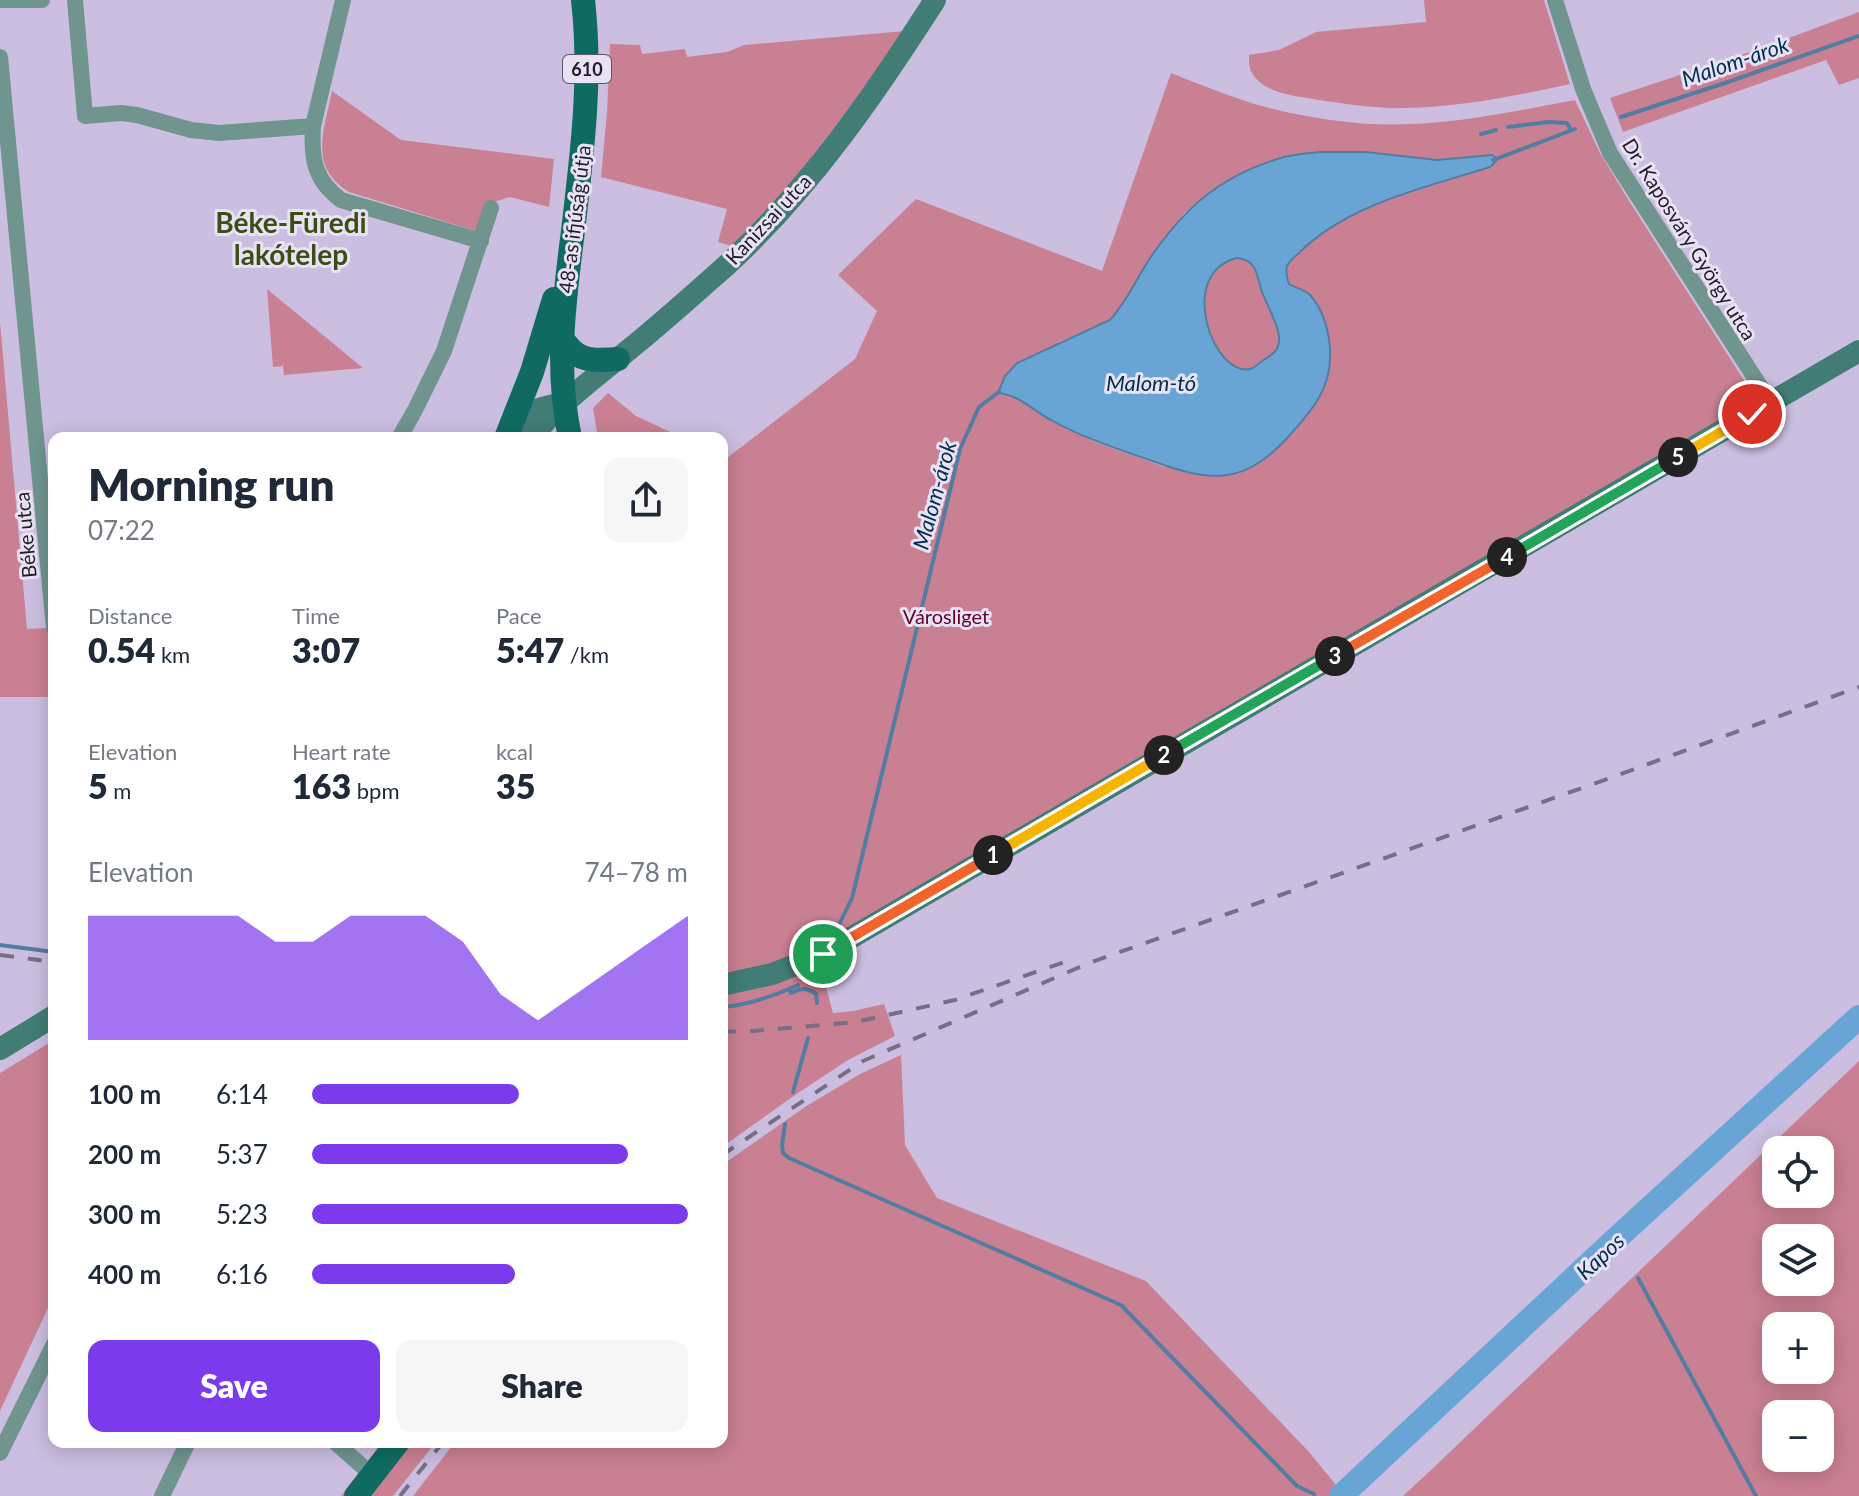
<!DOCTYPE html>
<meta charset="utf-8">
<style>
body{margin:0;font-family:Lato,sans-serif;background:#f6f6f7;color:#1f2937;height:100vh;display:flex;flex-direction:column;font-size:30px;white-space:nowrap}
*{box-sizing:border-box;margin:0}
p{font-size:26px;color:#747a83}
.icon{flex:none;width:44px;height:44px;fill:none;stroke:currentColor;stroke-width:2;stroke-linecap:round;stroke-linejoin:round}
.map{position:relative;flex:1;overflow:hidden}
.side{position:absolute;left:48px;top:432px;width:680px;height:1016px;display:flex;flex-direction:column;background:#fff;border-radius:16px;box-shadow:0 4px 20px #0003}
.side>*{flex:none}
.tools{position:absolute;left:1762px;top:1136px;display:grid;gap:16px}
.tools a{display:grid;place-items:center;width:72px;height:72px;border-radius:16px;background:#fff;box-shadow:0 4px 20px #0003;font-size:40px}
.pin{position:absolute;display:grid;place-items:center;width:68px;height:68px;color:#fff;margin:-34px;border:4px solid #fff;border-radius:50%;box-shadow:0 2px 8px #0007}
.km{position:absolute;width:40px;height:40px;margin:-20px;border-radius:50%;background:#222;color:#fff;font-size:22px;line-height:40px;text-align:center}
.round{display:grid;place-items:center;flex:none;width:84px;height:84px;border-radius:16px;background:#f6f6f7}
.overview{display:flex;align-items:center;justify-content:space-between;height:136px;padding:0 40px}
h1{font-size:44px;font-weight:800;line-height:60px}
.figures{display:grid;grid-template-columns:repeat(3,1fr);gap:12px;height:136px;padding:8px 40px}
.figures div{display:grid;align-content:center}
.figures b{font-size:34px;font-weight:800}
.figures small{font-size:22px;font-weight:400}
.figures p{font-size:22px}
.chart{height:224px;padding:16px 40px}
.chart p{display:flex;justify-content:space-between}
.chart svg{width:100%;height:144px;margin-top:8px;fill:#7c3aed;opacity:.7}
.primary-button{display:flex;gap:16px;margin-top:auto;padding:16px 40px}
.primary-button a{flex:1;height:92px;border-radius:16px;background:#7c3aed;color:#fff;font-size:32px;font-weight:800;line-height:92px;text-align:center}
.primary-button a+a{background:#f6f6f7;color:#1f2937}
ul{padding:0 40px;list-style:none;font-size:26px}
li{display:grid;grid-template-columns:128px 96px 1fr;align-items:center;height:60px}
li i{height:20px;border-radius:10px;background:#7c3aed}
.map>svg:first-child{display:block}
</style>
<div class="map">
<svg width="1859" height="1496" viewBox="0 0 1859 1496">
<rect width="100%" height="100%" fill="#ccbee1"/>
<path fill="#ca8093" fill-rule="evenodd" d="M1424,0h120l26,84c-54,12 -109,23 -165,24 -29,1 -58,-4 -86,-8 -22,-4 -55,-6 -67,-27 -3,-5 -3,-12 -3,-18l30,-5 37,-18 110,-10z
M1859,12v66l-20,7 -13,-25 -203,72 -13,-34 149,-49z
M905,31l-65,89 -68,88 -40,38 -14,-4 9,-33 -126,-32 6,-64 3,-69 30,1 2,9 43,-5 2,8 40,-5 17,-7z
M1171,73c28,11 57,23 87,32 29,8 60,14 90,17 76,9 153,-8 227,-22l25,53 31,51 125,195 -941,548 18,66 20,-2 31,-7 11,32 -47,24 -50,33 -76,54v-691l5,2 128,-99 22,-48 -39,-36 78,-76 186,72zM1321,152h45l71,8 55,-5 -2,12c-64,21 -141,37 -190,85 -4,4 -10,8 -13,14 -2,6 0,12 2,18 3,2 8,3 12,5 23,12 27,45 29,69l-165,109 -70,-25 -46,-23 -36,-24 46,-53 40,-16 11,-6 10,-12 33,-53 32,-43z
M332,91l69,49 153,19 -5,48 -39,-10 -26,8 -8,26 -127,-39c-41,-25 -25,-61 -17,-101z
M1237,258c6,1 12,2 16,7 7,9 8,25 12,35 4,13 16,27 14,40 -1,10 -6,14 -14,19 -5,3 -10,9 -15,10 -37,8 -74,-95 -13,-111z
M267,289l96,79 -79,7 -1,-9 -10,1z
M0,322l27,307 21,-1 6,46v44l-5,-21h-49z
M608,393l28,23 47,22h-85l-5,-30z
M54,1040v255l-54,116v-338z
M901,1055l4,90 32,53 209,83 163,171 36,44h-932l42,-54h267v-277l86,-60 52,-31z
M1859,1061v435h-456l27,-25zM1776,1150h44v44h-44zM1820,1238v44h-44v-44zM1776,1326h44v44h-44zM1776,1414h44v44h-44z
M382,1442h54l-43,54h-52z"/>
<path fill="#68a5d5" stroke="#537ca1" stroke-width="2" fill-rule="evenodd" d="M1320,152h46l71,8 55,-5 6,4 -8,8c-63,20 -142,37 -190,85 -4,4 -10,8 -13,14 -2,6 0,12 2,18 7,4 15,5 21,11 14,15 21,42 20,62 0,34 -20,55 -41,79 -53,59 -90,41 -154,19 -29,-10 -57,-20 -84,-35 -21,-11 -29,-24 -53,-27l7,-17 12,-13 93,-43c17,-19 27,-42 40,-62 36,-52 71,-83 134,-101 12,-3 25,-4 36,-5zM1237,258c6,1 12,2 16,8 4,5 6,16 8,23 4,13 20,40 18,52 -1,10 -6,13 -14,18 -5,3 -10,9 -15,10 -37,8 -74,-96 -13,-111z"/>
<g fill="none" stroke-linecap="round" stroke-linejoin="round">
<path stroke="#537ca1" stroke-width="4" d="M1621,117l107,-35 131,-46
M1508,127l40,-5 19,1 4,7
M1481,134l15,-4
M1493,160l82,-31
M836,931l16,-33 108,-449 19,-42 20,-15
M0,945l54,7
M789,989l2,4c10,-5 15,-6 25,1l1,9
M722,1007c26,-2 52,-11 76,-22
M793,1092l15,-54
M785,1124l-3,21 1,8 6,5 332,147 176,181 17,8
M1618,1237l5,10
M1638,1278l118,218"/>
<path stroke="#68a5d5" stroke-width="24" d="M1341,1496l277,-259 241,-220"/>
<path stroke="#6f958e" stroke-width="16" d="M0,0h42
M75,0l10,116 36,-3 16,2 54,15 28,3 94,-7
M343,0l-30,126c-2,32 1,54 28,74l140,41
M1555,0l28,89 27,64 161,250
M0,57l54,571
M399,438l16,-28 29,-59 47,-143
M335,1442l37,33
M0,1453l54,-109
M162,1496l26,-54"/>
<path stroke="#417d74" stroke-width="22" d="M509,435c19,-24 25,-27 55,-32
M531,438c27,-33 62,-59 95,-86 35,-28 68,-58 102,-88 82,-76 147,-170 207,-264
M722,985l50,-11 51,-20 1036,-603
M0,1049l54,-33"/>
<path stroke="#0f6b61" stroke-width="24" d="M561,336c14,26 30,25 57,23
M506,438l26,-66 22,-73
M570,438c-15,-71 -6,-136 3,-207 9,-77 19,-153 10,-231
M356,1496l42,-54"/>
<path stroke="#776d85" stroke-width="4" stroke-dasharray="14 14" stroke-linecap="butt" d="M0,955l54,7
M722,1031l20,1 114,-10 99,-22 121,-42
M722,1155l141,-94 226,-98 521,-185 249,-91
M400,1496l43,-54"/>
</g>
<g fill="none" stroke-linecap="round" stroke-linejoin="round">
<defs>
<path id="split-1" d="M823,954l170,-99"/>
<path id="split-2" d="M993,855l171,-100"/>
<path id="split-3" d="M1164,755l171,-99"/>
<path id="split-4" d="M1335,656l172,-99"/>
<path id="split-5" d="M1507,557l171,-100"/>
<path id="split-6" d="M1678,457l74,-43"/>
</defs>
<use href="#split-1" stroke="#fff" stroke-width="16"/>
<use href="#split-2" stroke="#fff" stroke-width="16"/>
<use href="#split-3" stroke="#fff" stroke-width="16"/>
<use href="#split-4" stroke="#fff" stroke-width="16"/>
<use href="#split-5" stroke="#fff" stroke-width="16"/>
<use href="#split-6" stroke="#fff" stroke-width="16"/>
<use href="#split-1" stroke="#f0652b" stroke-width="10"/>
<use href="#split-2" stroke="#f5b400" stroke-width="10"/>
<use href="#split-3" stroke="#22a559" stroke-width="10"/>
<use href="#split-4" stroke="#f0652b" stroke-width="10"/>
<use href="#split-5" stroke="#22a559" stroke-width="10"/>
<use href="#split-6" stroke="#f5b400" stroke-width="10"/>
</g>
<g text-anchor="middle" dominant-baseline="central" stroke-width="6" stroke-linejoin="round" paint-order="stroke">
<rect fill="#e9e2f4" stroke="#5d5766" stroke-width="2" x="563" y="55" width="48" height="28" rx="6"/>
<g font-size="18" font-weight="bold" fill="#211c29">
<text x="587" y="69">610</text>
</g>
<g font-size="20" fill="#211c29" stroke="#e9e2f4">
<text transform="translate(574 219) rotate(-83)">48-as ifjúság útja</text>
<text transform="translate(768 219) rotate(-47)">Kanizsai utca</text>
<text transform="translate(1690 239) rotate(58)">Dr. Kaposváry György utca</text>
<text transform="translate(25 535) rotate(-95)">Béke utca</text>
</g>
<g font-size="20" fill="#60032b" stroke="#e9e2f4">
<text x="946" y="616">Városliget</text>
</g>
<g font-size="22" font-style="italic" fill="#00304f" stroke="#e9e2f4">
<text transform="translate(1735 61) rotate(-19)">Malom-árok</text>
<text x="1151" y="382">Malom-tó</text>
<text transform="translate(934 495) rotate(-75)">Malom-árok</text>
<text transform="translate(1600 1256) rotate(-43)">Kapos</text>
</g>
<g font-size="28" font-weight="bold" fill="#3d4d16" stroke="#e9e2f4">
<text x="291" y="222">Béke-Füredi<tspan x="291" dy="32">lakótelep</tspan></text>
</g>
</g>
</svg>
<div class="tools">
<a><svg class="icon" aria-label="locate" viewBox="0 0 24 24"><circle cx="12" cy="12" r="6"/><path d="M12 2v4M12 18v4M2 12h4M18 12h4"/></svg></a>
<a><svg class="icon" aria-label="layers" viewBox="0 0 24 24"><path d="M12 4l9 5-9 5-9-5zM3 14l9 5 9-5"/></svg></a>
<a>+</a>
<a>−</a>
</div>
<div class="pin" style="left:823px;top:954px;background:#1e9e55"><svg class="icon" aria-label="arrive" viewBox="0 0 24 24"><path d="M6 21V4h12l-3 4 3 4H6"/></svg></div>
<div class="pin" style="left:1752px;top:414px;background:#d93025"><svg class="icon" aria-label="check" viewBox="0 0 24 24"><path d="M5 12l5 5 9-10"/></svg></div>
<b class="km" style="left:993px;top:855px">1</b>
<b class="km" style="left:1164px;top:755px">2</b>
<b class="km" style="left:1335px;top:656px">3</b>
<b class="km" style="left:1507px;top:557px">4</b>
<b class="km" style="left:1678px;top:457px">5</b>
<section class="side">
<div class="overview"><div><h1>Morning run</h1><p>07:22</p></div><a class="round"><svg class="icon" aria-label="share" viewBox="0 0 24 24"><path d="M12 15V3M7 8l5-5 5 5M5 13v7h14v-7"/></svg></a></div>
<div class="figures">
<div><p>Distance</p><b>0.54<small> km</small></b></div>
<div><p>Time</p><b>3:07</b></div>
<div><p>Pace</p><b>5:47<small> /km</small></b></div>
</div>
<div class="figures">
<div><p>Elevation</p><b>5<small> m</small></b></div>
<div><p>Heart rate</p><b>163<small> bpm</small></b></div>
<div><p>kcal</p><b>35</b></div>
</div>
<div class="chart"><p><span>Elevation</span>74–78 m</p>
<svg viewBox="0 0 160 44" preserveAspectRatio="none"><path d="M0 44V6L10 6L20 6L30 6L40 6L50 14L60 14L70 6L80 6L90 6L100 14L110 30L120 38L130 30L140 22L150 14L160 6V44z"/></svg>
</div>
<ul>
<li><b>100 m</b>6:14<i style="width:55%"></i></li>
<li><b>200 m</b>5:37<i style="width:84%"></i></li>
<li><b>300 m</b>5:23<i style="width:100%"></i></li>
<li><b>400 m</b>6:16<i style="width:54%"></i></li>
</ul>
<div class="primary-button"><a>Save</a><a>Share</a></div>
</section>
</div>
